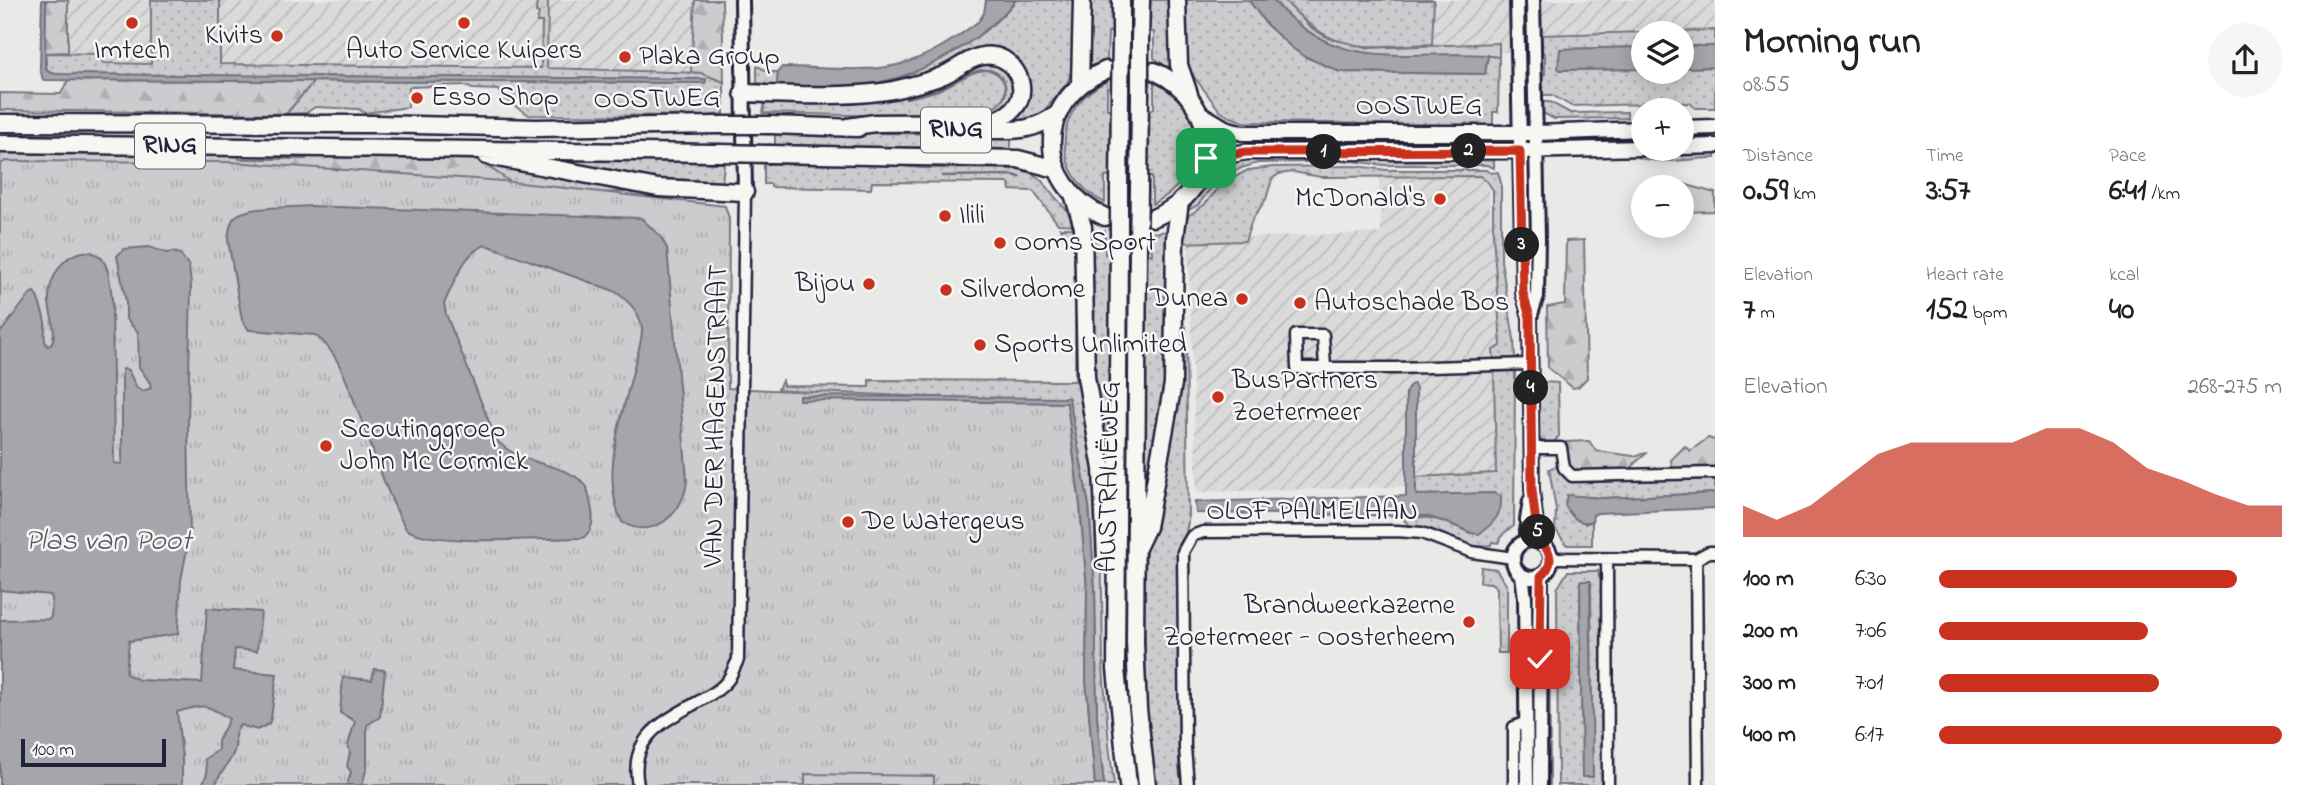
<!DOCTYPE html>
<meta charset="utf-8">
<style>
body{margin:0;font-family:"Indie Flower",sans-serif;background:#f6f6f6;color:#222;height:100vh;display:flex;flex-direction:column;font-size:26px;white-space:nowrap}
*{box-sizing:border-box;margin:0}
p{font-size:23px;color:#767676}
.icon{flex:none;width:38px;height:38px;fill:none;stroke:currentColor;stroke-width:2;stroke-linecap:round;stroke-linejoin:round}
.map{position:relative;flex:1;overflow:hidden}
.details{display:flex;flex-direction:column;background:#fff;width:595px}
.details>*{flex:none}
.buttons{position:absolute;left:1631px;top:21px;display:grid;gap:14px}
.buttons a{display:grid;place-items:center;width:63px;height:63px;border-radius:50%;background:#fff;box-shadow:0 4px 18px #0003;font-size:35px}
.scale{position:absolute;left:21px;bottom:18px;width:145px;box-sizing:border-box;padding-left:7px;border:4px solid #22223b;border-top:0;font-size:19px;line-height:24px;white-space:nowrap;color:#22223b;-webkit-text-stroke:5px #f6f6f2;paint-order:stroke}
.pin{position:absolute;display:grid;place-items:center;width:60px;height:60px;color:#fff;margin:-30px;border-radius:14px;box-shadow:0 4px 10px #0006}
.km{position:absolute;width:35px;height:35px;margin:-18px;border-radius:50%;background:#222;color:#fff;font-size:19px;line-height:35px;text-align:center}
.round{display:grid;place-items:center;flex:none;width:74px;height:74px;border-radius:37px;background:#f6f6f6}
.overview{display:flex;align-items:center;justify-content:space-between;height:119px;padding:0 28px}
h1{font-size:38px;font-weight:700;line-height:52px}
.stats{display:grid;grid-template-columns:repeat(3,1fr);gap:10px;height:119px;padding:7px 28px}
.stats div{display:grid;align-content:center}
.stats b{font-size:30px;font-weight:700}
.stats small{font-size:19px;font-weight:400}
.stats p{font-size:19px}
.chart{height:196px;padding:14px 28px}
.chart p{display:flex;justify-content:space-between}
.chart svg{width:100%;height:126px;margin-top:7px;fill:#c8321e;opacity:.7}
ul{padding:0 28px;list-style:none;font-size:23px}
li{display:grid;grid-template-columns:112px 84px 1fr;align-items:center;height:52px}
li i{height:18px;border-radius:9px;background:#c8321e}
main{display:flex;flex:1;min-height:0}
.map>svg:first-child{display:block}
</style>
<main>
<div class="map">
<svg width="1715" height="785" viewBox="0 0 1715 785">
<defs>
<pattern id="industrial-furrows" width="10" height="10" patternUnits="userSpaceOnUse" patternTransform="scale(1.75)"><rect width="10" height="10" fill="#dadada"/><path d="M-1 1l2-2M0 10L10 0M9 11l2-2" fill="none" stroke="#bbbbbc"/></pattern>
<pattern id="grass-dots" width="8" height="8" patternUnits="userSpaceOnUse" patternTransform="scale(1.75)"><rect width="8" height="8" fill="#ccccce"/><path d="M2 2h.1M6 6h.1" fill="none" stroke="#afafb2" stroke-width="1.8" stroke-linecap="round"/></pattern>
<pattern id="forest-firs" width="22" height="20" patternUnits="userSpaceOnUse" patternTransform="scale(1.75)"><rect width="22" height="20" fill="#ccccce"/><path d="M5 1l3.5 6h-7zM16 11l3.5 6h-7z" fill="#afafb2"/></pattern>
<pattern id="park-tufts" width="24" height="20" patternUnits="userSpaceOnUse" patternTransform="scale(1.75)"><rect width="24" height="20" fill="#ccccce"/><path d="M3 7l-1-3M5 7V3M7 7l1-3M15 17l-1-3M17 17v-4M19 17l1-3" fill="none" stroke="#afafb2"/></pattern>
</defs>
<rect width="100%" height="100%" fill="#e9e9e7"/>
<filter id="ink" filterUnits="userSpaceOnUse"><feTurbulence type="fractalNoise" baseFrequency=".0143" numOctaves="2"/><feDisplacementMap in="SourceGraphic" scale="14" xChannelSelector="R" yChannelSelector="G"/><feConvolveMatrix kernelMatrix="1 2 1 2 8 2 1 2 1" color-interpolation-filters="sRGB"/></filter>
<g filter="url(#ink)">
<path fill="url(#industrial-furrows)" d="M44,0h674v82l-674,-6z
M1245,0h470v44l-33,-11h-39v14l-276,10 -107,-17z
M1488,176l22,308 -313,8 -9,-253 193,-6 -2,-56z"/>
<path fill="url(#grass-dots)" stroke="#777784" stroke-width="2" fill-rule="evenodd" d="M151,0h69v64l321,4 1,-46h-5l2,-9 -3,-1 1,-12h11l-1,68 154,5 23,9v32l-18,2 -177,-1 -28,-18 -2,-7 -26,-1 -11,-4 -53,2 -1,20 -43,6 -7,-4 -43,-2 -9,6 -20,1 28,-33 391,2 1,-4 -640,-4 -11,-1 -8,-3 -2,-18 55,1 3,9 48,1z
M1016,0h58l-1,68 -6,15 -27,33 -14,6 -27,1 17,-11 -4,-53 -53,4 -72,25 -122,2v-6l-8,-1v-17l13,6h8l-1,12c27,0 54,3 81,1 54,-2 124,-44 158,-85z
M1090,0h25v32h-7l-1,28 -15,6 -2,-2z
M1147,0h25v70l-18,-12v-26h-8z
M1183,0h66l17,24 25,23 13,9 36,16 145,2 3,-19 11,2 -1,55h-5v14c-83,0 -166,-4 -249,-4l-16,-6 -8,-5 -31,-41 -5,-10z
M1284,0h150l-2,44c-70,2 -96,14 -148,-44z
M1715,30v16h-33v-13h-39v14l-83,2v21l83,-1v3h39v-4l33,-1v41h-20l-5,-5 -119,3 -19,-11h-14l4,-8 -1,-13h4v-21h-4v-18z
M987,61c5,2 11,3 15,6 16,11 15,39 -3,46 -7,3 -15,3 -22,5l-214,-5 3,-17 82,1z
M1107,81v28h8l-2,67 -8,1v26c-54,-27 -54,-96 2,-122z
M1154,82c56,26 54,96 -2,122v-27h-7l1,-67 8,-1z
M1538,102h12l20,11 57,-1v6l-73,1 -11,-6z
M807,132l204,3v14l-236,-4v-10z
M1715,150v8c-26,0 -61,9 -84,-4z
M566,155l81,6 77,2 -2,21 -58,-1 -40,9 -95,3 -52,-36z
M1358,157l35,4 101,-1v8l-7,-3h-103l-32,-4 -94,2 -17,5 -15,8 -15,12 -13,17 -13,7 30,-42 20,-11z
M848,163l36,1 37,4 98,1c18,4 25,13 36,28 8,9 16,17 23,28l-20,-1 -25,-33 -23,-1 -1,-7 -137,-1 -1,7 -100,-2v-3h-7v-20z
M1356,166l30,4h100l5,3 7,-1 3,11v78l13,78 1,19 -21,1 -1,-9 8,-4 -8,-111v-45l-5,-7 -8,-7 -159,1 -28,-5 -14,2 -7,5 -6,20 -14,21 -7,21 -65,2 2,-23 22,-15 18,-21 26,-14 25,-3z
M1060,228h16l25,294 2,145 6,78 5,40h-10l-7,-68 -2,-127 -6,-84 -20,-107 -295,-2 9,-18v7l86,1v-7l206,1 1,-130z
M1088,230l17,1v23l8,1 -2,251 -16,-93z
M1169,231l-1,139 -27,153 3,-268 8,-1 -1,-21z
M1125,246h8l-4,338 -8,7z
M1186,327l2,194 -2,12 -8,13 1,222 3,17h-29l-7,-65 -2,-126 2,-43 34,-223z
M1515,371l-1,155 -10,7 -6,10 -6,-1 -1,3 -16,2 -8,-2 -36,-16 -22,-4 -8,-8c29,-1 44,3 69,16l23,-40 -77,3v-19l80,-4 -2,-101z
M1543,382l15,1 1,53 -5,6 -10,1 -6,-6 1,-47h3z
M1556,466l2,3 157,8v16l-113,5 -28,-2 11,28 7,-3v24h-25l-12,-16 1,-19 -7,-41z
M1481,567l15,2 11,17v67h-9l-1,-65 -6,-5 -11,-1z
M1568,571h30l1,6h3l2,205h-3v3h-43l-1,-196zM1580,581l11,1 1,195h-10z
M1542,601h7l1,184h-7z"/>
<path fill="url(#forest-firs)" stroke="#777784" stroke-width="2" d="M46,0h22v52l-23,1z
M695,0h27l2,82 -23,-9 -10,-1z
M1273,0h11l26,27 18,11 41,10 130,-5v14c-66,-10 -148,17 -204,-33 -8,-7 -15,-16 -22,-24z
M68,80l246,1 -28,33 -286,-4v-17l61,1z
M0,151l214,1 24,4 1,3h67l1,-6 170,6 52,36 -529,-20z
M1673,181l42,12v18l-33,1v-25h-13z
M1584,240l3,138 -9,9 -5,1 -25,-20 -1,-61 18,-3 1,-63z
M1708,438l7,2v31l-41,-1 -2,-3 -1,-7 14,-14 5,5z
M1589,441l7,10 37,5 14,-3 -12,10 -6,10 -53,1 -9,-9 -1,-23z"/>
<path fill="url(#park-tufts)" stroke="#777784" stroke-width="2" d="M5,161l225,1 273,19 222,25 4,12 -1,170 339,15 13,102 7,84 -1,90 9,106h-1095v-620z"/>
<path fill="#ccccce" stroke="#777784" stroke-width="2" d="M805,774l129,2v9h-129z"/>
<path fill="#a5a5ac" stroke="#71717f" stroke-width="2" d="M42,0h4l-1,66 2,5 8,3 651,5 -1,4 -662,-3 -3,-12z
M986,0h30c-34,42 -101,81 -157,85 -27,2 -54,1 -81,1l-1,-2 1,-12 4,-5c36,0 80,6 115,-2 30,-7 57,-25 82,-44l5,-8z
M1249,0h24c63,74 130,50 215,55l-3,19 -145,-2 -36,-16 -13,-9 -25,-23z
M1682,46h33v21l-33,1z
M1643,47v22l-83,1 -2,-2 2,-19z
M310,206l331,12 19,18 7,12 20,231c-1,32 -33,63 -65,43 -23,-48 1,-107 12,-155 3,-12 8,-25 8,-37 -1,-18 -14,-30 -28,-39l-128,-46c-21,6 -30,34 -39,52l-3,7 2,10 50,125c22,28 74,23 91,48 3,18 13,38 -4,51 -35,0 -153,9 -177,-9 -20,-36 -32,-77 -47,-115 -11,-28 -19,-61 -44,-79l-66,-5 -7,-10 -14,-80c1,-7 1,-16 6,-22 11,-13 58,-10 76,-12z
M149,247l17,6 6,-1 8,2 9,12 2,19 -3,138 2,111 -9,46 -3,54 -49,7 -3,33 13,6 63,3 5,-75 54,4 -4,39 -22,-2 -2,21 44,4 -6,44 -2,6 -12,6 -17,-5c-9,15 -3,10 -5,23 -3,14 -15,24 -20,37h-13l5,-11 -2,-15 13,-9v-9l11,-22c-25,-17 -25,-14 -52,-7l5,45v28h-182v-165l48,-1 3,-2 1,-19 -2,-3 -50,-5v-257l31,-40 3,-1c4,4 11,27 11,32 1,9 -3,13 2,22l4,-1c7,-13 -1,-29 -2,-43 -1,-21 12,-47 34,-50 8,-1 15,2 20,8 7,11 7,26 9,38l2,165 6,1 2,-2v-93l6,1 9,18 6,3 8,-3 -1,-5 -11,-16 -1,-35 -12,-13v-17l-9,-46 7,-7z
M1414,384l2,5v106l77,-2 8,3c1,19 -7,27 -22,38l-8,-1 -22,-10 -23,-7 -230,-3 -1,-11 211,-6v-104l4,-7z
M799,396l270,2 20,108 6,84 2,127 7,68h-9l-9,-106 1,-90 -7,-84 -13,-102 -268,-3z
M1715,493v15l-118,5 -4,2 -1,6c-13,5 -21,-4 -27,-16l2,-10 35,3z
M1580,581h10l3,196h-11z
M374,669l11,1 -5,47 -13,8v42l-5,18h-15l4,-13 -4,-6 3,-14 -2,-7 7,-24 -15,-8 3,-36 29,3z"/>
<g fill="none" stroke-linecap="round" stroke-linejoin="round">
<path stroke="#71717f" stroke-width="2.5" d="M906,98c11,-2 22,-5 32,-8 15,-6 31,-19 46,-20 24,-2 35,37 -5,41
M942,176l71,-1 7,2"/>
<defs>
<path id="minor" d="M1325,367l-2,-32h-27l1,33h99l135,-4
M1532,448h29l3,20 8,8 143,-3
M1551,558l145,1 13,-7h6
M1607,559l1,226
M1696,559l2,226
M638,785c-10,-49 27,-64 63,-85 10,-5 20,-11 27,-20 4,-6 6,-13 10,-20l7,-468
M1188,785l-3,-37 -2,-196 9,-16 11,-4 194,-1 25,2 50,19 41,6
M1514,785v-58l12,-5"/>
<path id="tertiary" d="M742,0l3,192
M1517,0l6,293 7,24 2,173 6,52
M1530,317l7,-21 1,-58 -5,-238
M1513 559a19 19 0 1 1 38 0a19 19 0 1 1-38 0Z
M1527,541v-21l3,-19
M1522,575l3,23 2,187
M1540,785l1,-209"/>
<path id="secondary" d="M1200,113l25,15 18,5h293l107,-4
M1682,128l33,-1
M1682,147l33,-1
M1201,173c14,-13 27,-19 46,-21l273,-1 123,-3"/>
<path id="primary" d="M1177,0l2,65 10,29
M1121,41v-41
M1140,41l1,-41
M1080,85l2,-85
M743,93c44,2 107,5 150,-3 17,-4 35,-8 51,-15 15,-7 31,-22 49,-19 19,2 34,26 26,45 -6,12 -17,17 -29,21l-115,1 -27,4
M0,123l376,1 160,4 181,-3
M770,125l88,3
M982,130c33,0 49,3 77,-17
M0,144l717,9
M770,154l248,5 38,10
M487,156l171,32 87,4
M1119,190l1,-95
M1139,191l1,-96
M1074,197l9,30 3,150 16,92 4,90
M1105,217c-70,-33 -72,-116 1,-147
M1153,218c72,-28 70,-117 1,-147
M1119,245l-3,424 12,116
M1138,245l-3,397 3,67 9,76
M1137,548l10,-21 26,-143 2,-146 5,-36"/>
</defs>
<use href="#minor" stroke="#22223b" stroke-width="15"/>
<use href="#tertiary" stroke="#22223b" stroke-width="18"/>
<use href="#secondary" stroke="#22223b" stroke-width="19"/>
<use href="#primary" stroke="#22223b" stroke-width="21"/>
<use href="#minor" stroke="#f6f6f2" stroke-width="10"/>
<use href="#tertiary" stroke="#f6f6f2" stroke-width="12"/>
<use href="#secondary" stroke="#f6f6f2" stroke-width="14"/>
<use href="#primary" stroke="#f6f6f2" stroke-width="16"/>
<defs>
<path id="primary-bridge" d="M1120,95l1,-54
M1140,95v-54
M717,125h53
M717,153l53,1
M1119,245v-55
M1138,245l1,-54"/>
</defs>
<use href="#primary-bridge" stroke="#22223b" stroke-width="21" stroke-linecap="butt"/>
<use href="#primary-bridge" stroke="#f6f6f2" stroke-width="16"/>
</g>
</g>
<g fill="none" stroke-linecap="round" stroke-linejoin="round" filter="url(#ink)">
<defs>
<path id="route" d="M1206,158l-5,15c14,-13 27,-19 46,-21l273,-1 3,142 7,24 2,173 6,51c15,10 16,24 3,35l-1,83"/>
</defs>
<use href="#route" stroke="#fff" stroke-width="14"/>
<use href="#route" stroke="#c8321e" stroke-width="9"/>
</g>
<g fill="#c8321e" stroke="#f6f6f2" stroke-width="2.5">
<circle cx="132" cy="23" r="7"/>
<circle cx="464" cy="23" r="7"/>
<circle cx="277" cy="36" r="7"/>
<circle cx="625" cy="57" r="7"/>
<circle cx="417" cy="98" r="7"/>
<circle cx="1440" cy="199" r="7"/>
<circle cx="945" cy="216" r="7"/>
<circle cx="1000" cy="243" r="7"/>
<circle cx="869" cy="284" r="7"/>
<circle cx="946" cy="290" r="7"/>
<circle cx="1242" cy="299" r="7"/>
<circle cx="1300" cy="303" r="7"/>
<circle cx="980" cy="345" r="7"/>
<circle cx="1218" cy="397" r="7"/>
<circle cx="326" cy="446" r="7"/>
<circle cx="848" cy="522" r="7"/>
<circle cx="1469" cy="622" r="7"/>
</g>
<g text-anchor="middle" dominant-baseline="central" stroke-width="5" stroke-linejoin="round" paint-order="stroke">
<g fill="#f6f6f2" stroke="#626272" stroke-width="2">
<rect x="921" y="107.5" width="70" height="45" rx="5"/>
<rect x="135" y="123.5" width="70" height="45" rx="5"/>
</g>
<g font-size="26" font-weight="bold" fill="#22223b">
<text x="956" y="130">RING</text>
<text x="170" y="146">RING</text>
</g>
<g font-size="28" fill="#22223b" stroke="#f6f6f2" text-anchor="start">
<text x="263" y="36" text-anchor="end">Kivits</text>
<text x="132" y="51" text-anchor="middle">Imtech</text>
<text x="464" y="51" text-anchor="middle">Auto Service Kuipers</text>
<text x="639" y="57">Plaka Group</text>
<text x="431" y="98">Esso Shop</text>
<text x="1426" y="199" text-anchor="end">McDonald's</text>
<text x="959" y="216">Ilili</text>
<text x="1014" y="243">Ooms Sport</text>
<text x="855" y="284" text-anchor="end">Bijou</text>
<text x="960" y="290">Silverdome</text>
<text x="1228" y="299" text-anchor="end">Dunea</text>
<text x="1314" y="303">Autoschade Bos</text>
<text x="994" y="345">Sports Unlimited</text>
<text x="1232" y="381">BusPartners<tspan x="1232" dy="32">Zoetermeer</tspan></text>
<text x="340" y="430">Scoutinggroep<tspan x="340" dy="32">John Mc Cormick</tspan></text>
<text x="862" y="522">De Watergeus</text>
<text x="1455" y="606" text-anchor="end">Brandweerkazerne<tspan x="1455" dy="32">Zoetermeer - Oosterheem</tspan></text>
</g>
<g font-size="28" fill="#22223b" stroke="#f6f6f2">
<text transform="translate(657 100) rotate(-1)">OOSTWEG</text>
<text x="1419" y="107">OOSTWEG</text>
<text transform="translate(717 416) rotate(-89)">VAN DER HAGENSTRAAT</text>
<text transform="translate(1110 477) rotate(-89)">AUSTRALIËWEG</text>
<text x="1312" y="512">OLOF PALMELAAN</text>
</g>
<g font-size="30" font-style="italic" fill="#565668" stroke="#f6f6f2">
<text x="108" y="542">Plas van Poot</text>
</g>
</g>
</svg>
<div class="buttons">
<a><svg class="icon" aria-label="layers" viewBox="0 0 24 24"><path d="M12 4l9 5-9 5-9-5zM3 14l9 5 9-5"/></svg></a>
<a>+</a>
<a>−</a>
</div>
<div class="scale">100 m</div>
<div class="pin" style="left:1206px;top:158px;background:#1e9e55"><svg class="icon" aria-label="arrive" viewBox="0 0 24 24"><path d="M6 21V4h12l-3 4 3 4H6"/></svg></div>
<div class="pin" style="left:1540px;top:659px;background:#d93025"><svg class="icon" aria-label="check" viewBox="0 0 24 24"><path d="M5 12l5 5 9-10"/></svg></div>
<b class="km" style="left:1324px;top:152px">1</b>
<b class="km" style="left:1469px;top:151px">2</b>
<b class="km" style="left:1522px;top:245px">3</b>
<b class="km" style="left:1531px;top:388px">4</b>
<b class="km" style="left:1538px;top:532px">5</b>
</div>
<section class="details">
<div class="overview"><div><h1>Morning run</h1><p>08:55</p></div><a class="round"><svg class="icon" aria-label="share" viewBox="0 0 24 24"><path d="M12 15V3M7 8l5-5 5 5M5 13v7h14v-7"/></svg></a></div>
<div class="stats">
<div><p>Distance</p><b>0.59<small> km</small></b></div>
<div><p>Time</p><b>3:57</b></div>
<div><p>Pace</p><b>6:41<small> /km</small></b></div>
</div>
<div class="stats">
<div><p>Elevation</p><b>7<small> m</small></b></div>
<div><p>Heart rate</p><b>152<small> bpm</small></b></div>
<div><p>kcal</p><b>40</b></div>
</div>
<div class="chart"><p><span>Elevation</span>268–275 m</p>
<svg viewBox="0 0 160 44" preserveAspectRatio="none"><path d="M0 44V33L10 38L20 33L30 24L40 15L50 11L60 11L70 11L80 11L90 6L100 6L110 11L120 20L130 24L140 29L150 33L160 33V44z"/></svg>
</div>
<ul>
<li><b>100 m</b>6:30<i style="width:87%"></i></li>
<li><b>200 m</b>7:06<i style="width:61%"></i></li>
<li><b>300 m</b>7:01<i style="width:64%"></i></li>
<li><b>400 m</b>6:17<i style="width:100%"></i></li>
</ul>
</section>
</main>
